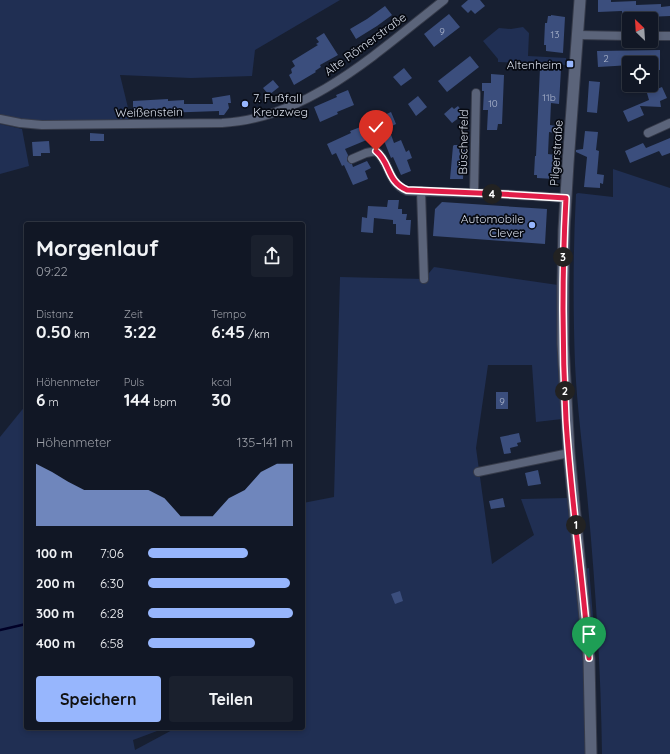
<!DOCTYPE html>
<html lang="de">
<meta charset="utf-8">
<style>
body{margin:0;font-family:Quicksand,sans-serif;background:#1a202d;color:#f1f3f6;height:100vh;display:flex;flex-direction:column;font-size:15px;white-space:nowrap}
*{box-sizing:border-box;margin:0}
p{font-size:13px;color:#9c9fa7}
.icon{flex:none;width:22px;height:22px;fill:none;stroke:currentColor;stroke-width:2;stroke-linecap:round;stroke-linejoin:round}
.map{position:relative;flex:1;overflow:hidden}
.sheet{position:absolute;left:24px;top:222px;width:281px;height:508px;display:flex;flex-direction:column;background:#111725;border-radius:4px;box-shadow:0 2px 6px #0003,0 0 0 1px #303642}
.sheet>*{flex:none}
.needle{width:26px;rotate:335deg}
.controls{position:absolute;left:622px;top:12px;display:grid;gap:8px}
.controls a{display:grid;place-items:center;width:36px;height:36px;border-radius:4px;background:#111725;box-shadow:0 2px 6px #0003,0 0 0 1px #303642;font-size:20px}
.pin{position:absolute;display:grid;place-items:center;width:34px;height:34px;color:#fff;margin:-41px -17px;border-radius:50% 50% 50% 0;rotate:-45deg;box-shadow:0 0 4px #0007}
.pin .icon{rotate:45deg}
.km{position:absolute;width:20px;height:20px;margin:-10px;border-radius:50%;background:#222;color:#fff;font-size:11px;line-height:20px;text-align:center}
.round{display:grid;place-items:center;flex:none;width:42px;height:42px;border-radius:4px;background:#1a202d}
.head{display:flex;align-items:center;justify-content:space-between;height:68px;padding:0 12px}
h1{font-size:22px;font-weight:700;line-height:30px}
.stats{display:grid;grid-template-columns:repeat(3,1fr);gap:6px;height:68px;padding:4px 12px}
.stats div{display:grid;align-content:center}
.stats b{font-size:17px;font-weight:700}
.stats small{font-size:11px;font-weight:400}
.stats p{font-size:11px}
.chart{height:112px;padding:8px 12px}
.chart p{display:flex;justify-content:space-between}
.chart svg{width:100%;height:72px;margin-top:4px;fill:#97b6fd;opacity:.7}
.cta{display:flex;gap:8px;margin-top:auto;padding:8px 12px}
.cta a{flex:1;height:46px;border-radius:4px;background:#97b6fd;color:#111;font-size:16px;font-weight:700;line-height:46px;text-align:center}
.cta a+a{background:#1a202d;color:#f1f3f6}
ul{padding:0 12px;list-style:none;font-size:13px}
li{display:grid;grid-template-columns:64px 48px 1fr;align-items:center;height:30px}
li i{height:10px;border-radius:5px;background:#97b6fd}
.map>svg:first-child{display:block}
</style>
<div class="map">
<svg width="670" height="754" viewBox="0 0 670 754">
<rect width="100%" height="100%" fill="#171f31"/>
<path fill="#202f53" d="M0,0h340l-85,50 -3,26 -61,2 -71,-3 11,45h-111l-20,-5z
M523,27l6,6 -1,23 38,2v7l-68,-3v-3l-15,-18 16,-13 12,1z
M0,124l22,5 7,37 -29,8z
M613,169l57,19v566h-68c-1,-87 -7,-174 -15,-260 -4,-43 -10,-87 -12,-130 -2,-57 -2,-113 1,-170l2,-1 35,4z
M434,267l124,18v60l4,74 -26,3 -4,-57h-44l-12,83 16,116 42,-29 -13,-36 47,-1 14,118 3,74 1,64h-586v-317l26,-32v323h139l-32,12 2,10 41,-22h127v-225l31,-6 6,-220 84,2z
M589,568l5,62h-3l-7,-61z"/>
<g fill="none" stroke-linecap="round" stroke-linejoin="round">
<path stroke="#010127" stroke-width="2.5" d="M0,630l26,-6"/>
</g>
<path fill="#3b4e7d" d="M468,0h12l5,6 -10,8 -4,-4 -3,3 -7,-7z
M598,0h13v2l25,-1v4l25,-1v3l9,-1v10l-23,1v-4l-25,2v-4l-24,1z
M385,6l7,9 -15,11 -21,13 -6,-10 17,-10z
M449,14l11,13 -26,20 -10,-13z
M551,15l14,2 -2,36 -17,-2v-6h-2l1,-22h2l1,-7h3z
M324,33l14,22 -18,10 1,2 -6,4 1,1 -22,13 -5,-10 3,-2 -1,-4 4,-3 -3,-5 26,-16 -2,-1 3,-2 -3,-4z
M660,50v20h-8l-1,-7h-22v2l-14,1 -17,1 -1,-16z
M470,56l9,11 -32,25 -9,-11z
M404,68l8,10 -11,8 -8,-9z
M540,68l21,1 -2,35 -8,-1 -1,22 6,1 -1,7 -6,-1 -1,22 7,1 -1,24 -17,-1v-3h-3l1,-19h1z
M491,74l13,1 -2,49h-4l-1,6h-10l1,-20h-5l1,-19h-2v-8h9z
M273,80l6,7 -10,8 -6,-7z
M589,81l11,1 -3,31 -10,-1z
M662,87l5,11 -7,3 1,6 -21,-1 4,9 -16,7 -5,-11 26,-11 -2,-7z
M348,90l6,15 -17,7 1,2 -18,8 -6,-15 23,-10 -1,-2z
M230,95l1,8h-3l1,5 -5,7h-5v-4l-86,3v-13l35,-2v2l16,-1v4h29l-1,-6z
M418,96l9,11 -11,9 -8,-12z
M458,106l6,8 -12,9 -8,-9 8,-7 2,2z
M391,112l5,12 -4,2 -2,6 4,11 7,-3 5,12 3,-2 3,8 -5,2 4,11 -10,4 -8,-18 -2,1 -13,-32 -2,1 -3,-7z
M363,126l6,13 -24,10 3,6 -1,6 5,3 1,3 14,-6 4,7 -6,3 3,8 -15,6 -9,-20 -2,1 -6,-13 -4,2 -5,-11 24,-11 -1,-2z
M585,131l13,1 -2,18 3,1 -2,23 7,1 -1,9 -3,-1v5l-16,-1 3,-30 -11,-5v-2l7,-1z
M90,133l14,1v7h-14z
M670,138v15l-8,3 -3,-5 -29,12 -5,-12 18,-8 3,5z
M49,141l1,12h-9v3h-8l-1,-14z
M454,145h13l-1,13h-2l-1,21h-13l3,-33z
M388,200h11l-1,9h4v5h5l-1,6h5l-1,15 -14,-1v-10h-3v-4l-19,-2 -1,15 -12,-1 1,-15 5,1 1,-12 19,1z
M442,202l105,7 -2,35 -112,-8 2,-27z
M496,392h12v17h-12z
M519,433l2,9 -4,1 1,3 -8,2 1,5 -7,1 -4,-17z
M538,470l3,14 -13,2 -3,-13z
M503,498l2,9 -14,2 -2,-8z
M400,591l3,10 -8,3 -4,-10z"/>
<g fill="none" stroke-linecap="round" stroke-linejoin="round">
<defs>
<path id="street" d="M578,35l51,1
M651,36h19
M0,119l20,4 22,2 180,-2c85,-4 158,-73 222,-123
M648,133l22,-10
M352,159l14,-6 10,-2c15,12 10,30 31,40l93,3 66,4
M421,191l3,88
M474,193l2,-100
M478,472l91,-19"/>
<path id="secondary" d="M580,0l-12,163 -4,67 -1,56v58l6,109 20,206 2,95"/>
</defs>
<use href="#street" stroke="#363b4a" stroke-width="10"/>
<use href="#secondary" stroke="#363b4a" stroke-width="13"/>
<use href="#street" stroke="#5b647a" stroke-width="8"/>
<use href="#secondary" stroke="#5b647a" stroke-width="11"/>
</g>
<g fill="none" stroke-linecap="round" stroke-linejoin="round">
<defs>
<path id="route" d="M376,151c15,12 10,30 31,39l93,4 66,4c-4,74 -4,148 0,222 5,80 17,159 23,238"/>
</defs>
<use href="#route" stroke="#fff" stroke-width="8"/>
<use href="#route" stroke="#e11d48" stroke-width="5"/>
</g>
<g fill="#97b6fd" stroke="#060911" stroke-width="1.5">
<rect x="566" y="60" width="8" height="8" rx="2"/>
<circle cx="245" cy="104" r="4"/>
<circle cx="532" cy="225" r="4"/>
</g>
<g text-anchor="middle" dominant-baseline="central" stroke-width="3.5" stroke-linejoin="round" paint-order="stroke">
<g font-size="10" fill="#afb8ce">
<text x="442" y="31">9</text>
<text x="555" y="34">13</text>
<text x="606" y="58">2</text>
<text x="549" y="97">11b</text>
<text x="493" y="103">10</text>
<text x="502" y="401">9</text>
</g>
<g font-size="12" fill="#d6dce9" stroke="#060911">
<text transform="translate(365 44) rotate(-36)">Alte Römerstraße</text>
<text transform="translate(149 112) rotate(-1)">Weißenstein</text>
<text transform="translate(463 142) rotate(-89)">Büscherfeld</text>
<text transform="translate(556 153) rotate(-86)">Pilgerstraße</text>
</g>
<g font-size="12" fill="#d6dce9" stroke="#060911" text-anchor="end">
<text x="562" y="64">Altenheim</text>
<text x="253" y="97" text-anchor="start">7. Fußfall<tspan x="253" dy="14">Kreuzweg</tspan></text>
<text x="524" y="218">Automobile<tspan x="524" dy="14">Clever</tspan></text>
</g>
</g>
</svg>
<div class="controls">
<a><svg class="needle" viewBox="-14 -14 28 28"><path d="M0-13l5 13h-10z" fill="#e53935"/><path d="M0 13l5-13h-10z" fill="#9c9fa7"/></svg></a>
<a><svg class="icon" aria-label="locate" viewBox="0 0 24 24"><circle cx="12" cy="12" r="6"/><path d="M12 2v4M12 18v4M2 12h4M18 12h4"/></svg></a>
</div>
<div class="pin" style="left:589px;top:658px;background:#1e9e55"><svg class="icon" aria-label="arrive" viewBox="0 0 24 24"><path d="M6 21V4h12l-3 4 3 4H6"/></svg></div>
<div class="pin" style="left:376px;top:151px;background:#d93025"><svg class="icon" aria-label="check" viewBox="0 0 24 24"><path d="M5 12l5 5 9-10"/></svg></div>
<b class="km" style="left:576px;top:525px">1</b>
<b class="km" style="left:565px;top:391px">2</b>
<b class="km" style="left:563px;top:257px">3</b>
<b class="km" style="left:492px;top:194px">4</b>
<section class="sheet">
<div class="head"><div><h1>Morgenlauf</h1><p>09:22</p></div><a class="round"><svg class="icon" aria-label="share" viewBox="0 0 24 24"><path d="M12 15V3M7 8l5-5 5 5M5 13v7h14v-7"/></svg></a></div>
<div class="stats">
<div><p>Distanz</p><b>0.50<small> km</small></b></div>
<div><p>Zeit</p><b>3:22</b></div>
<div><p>Tempo</p><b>6:45<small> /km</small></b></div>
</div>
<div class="stats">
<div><p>Höhenmeter</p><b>6<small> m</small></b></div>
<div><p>Puls</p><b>144<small> bpm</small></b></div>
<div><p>kcal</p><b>30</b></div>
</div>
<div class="chart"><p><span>Höhenmeter</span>135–141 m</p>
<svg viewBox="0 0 160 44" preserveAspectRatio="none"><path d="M0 44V6L10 11L20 17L30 22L40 22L50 22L60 22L70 22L80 27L90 38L100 38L110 38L120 27L130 22L140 11L150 6L160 6V44z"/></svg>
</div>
<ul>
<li><b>100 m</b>7:06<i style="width:69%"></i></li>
<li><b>200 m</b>6:30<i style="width:98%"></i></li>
<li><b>300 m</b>6:28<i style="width:100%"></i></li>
<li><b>400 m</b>6:58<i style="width:74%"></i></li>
</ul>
<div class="cta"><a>Speichern</a><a>Teilen</a></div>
</section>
</div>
